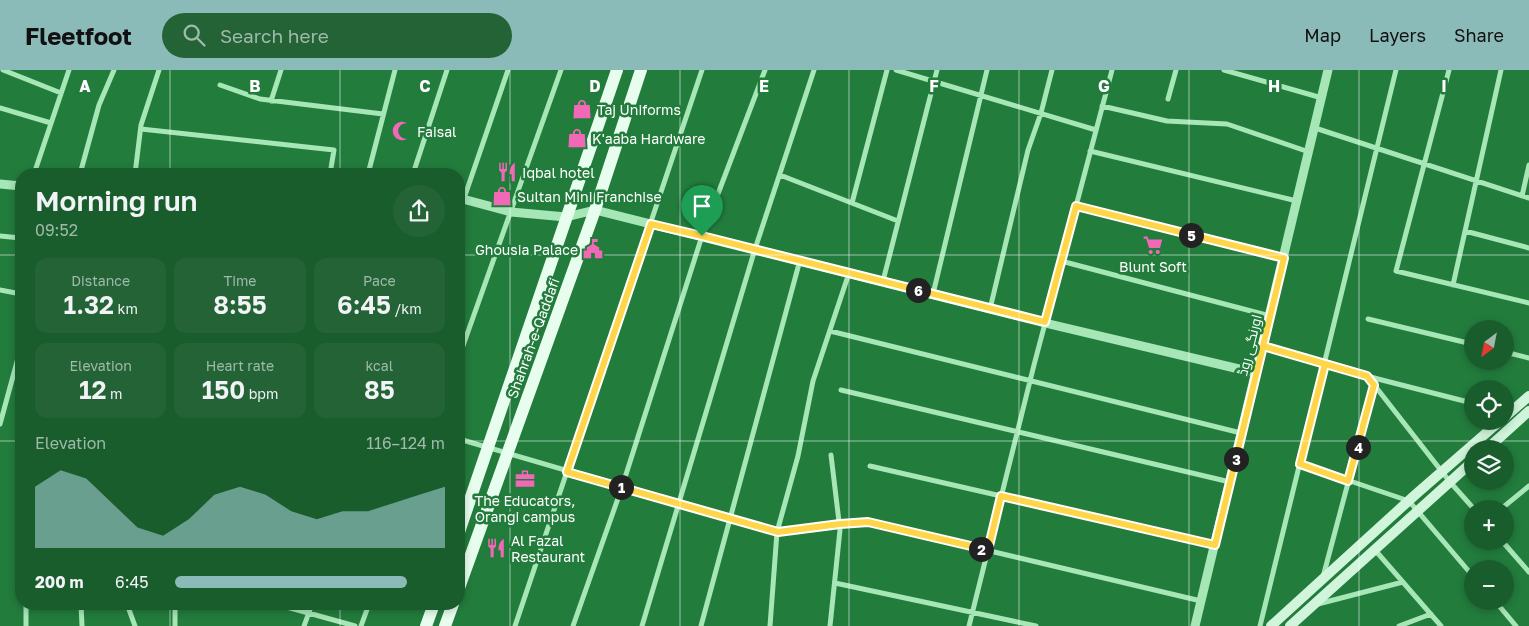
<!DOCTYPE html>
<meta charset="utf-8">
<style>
body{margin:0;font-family:"Golos Text",Cairo,sans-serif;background:#236335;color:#f1f3f6;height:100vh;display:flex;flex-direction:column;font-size:19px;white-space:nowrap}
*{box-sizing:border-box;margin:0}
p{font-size:16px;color:#9fbaaa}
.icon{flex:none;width:28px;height:28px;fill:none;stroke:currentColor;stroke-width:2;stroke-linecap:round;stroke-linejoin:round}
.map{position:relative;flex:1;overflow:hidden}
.panel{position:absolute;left:15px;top:98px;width:450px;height:442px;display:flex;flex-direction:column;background:#1a5d2d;border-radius:20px;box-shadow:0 2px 8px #0003}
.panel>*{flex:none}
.needle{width:32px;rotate:212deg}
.buttons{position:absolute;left:1464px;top:250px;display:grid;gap:10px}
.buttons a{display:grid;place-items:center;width:50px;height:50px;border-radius:50%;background:#1a5d2d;box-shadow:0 2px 8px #0003;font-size:25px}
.pin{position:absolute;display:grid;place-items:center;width:42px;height:42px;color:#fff;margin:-51px -21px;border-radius:50% 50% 50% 0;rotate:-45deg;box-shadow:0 0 5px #0007}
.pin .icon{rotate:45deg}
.km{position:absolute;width:25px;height:25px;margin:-12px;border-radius:50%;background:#222;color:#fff;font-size:14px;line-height:25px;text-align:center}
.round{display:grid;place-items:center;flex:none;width:52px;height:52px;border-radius:26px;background:#236335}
.head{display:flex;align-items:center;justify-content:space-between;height:85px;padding:0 20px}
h1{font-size:28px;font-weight:600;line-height:38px}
.figures{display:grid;grid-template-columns:repeat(3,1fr);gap:8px;height:85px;padding:5px 20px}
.figures div{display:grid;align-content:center;border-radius:12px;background:#236335;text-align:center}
.figures b{font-size:25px;font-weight:600}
.figures small{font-size:14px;font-weight:400}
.figures p{font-size:14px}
.chart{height:140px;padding:10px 20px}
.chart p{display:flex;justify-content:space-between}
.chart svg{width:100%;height:90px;margin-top:5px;fill:#8bbbb9;opacity:.7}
ul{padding:0 20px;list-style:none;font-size:16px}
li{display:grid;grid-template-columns:80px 60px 1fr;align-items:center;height:38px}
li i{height:12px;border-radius:6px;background:#8bbbb9}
header{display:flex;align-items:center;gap:30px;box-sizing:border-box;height:70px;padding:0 25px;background:#8bbbb9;color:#111}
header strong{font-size:24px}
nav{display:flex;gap:28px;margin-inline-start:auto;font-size:18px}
.search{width:350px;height:45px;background:#236335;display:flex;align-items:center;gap:12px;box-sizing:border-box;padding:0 18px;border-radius:28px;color:#9fbaaa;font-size:19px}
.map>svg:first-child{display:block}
</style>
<header>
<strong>Fleetfoot</strong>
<div class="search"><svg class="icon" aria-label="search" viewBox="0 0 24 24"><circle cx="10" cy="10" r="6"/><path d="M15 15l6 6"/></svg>Search here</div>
<nav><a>Map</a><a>Layers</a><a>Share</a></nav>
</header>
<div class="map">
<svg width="1529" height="556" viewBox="0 0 1529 556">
<rect width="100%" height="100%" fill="#227c3c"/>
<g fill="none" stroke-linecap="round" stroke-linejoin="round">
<path stroke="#a6e6b7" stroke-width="5" d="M3,0l58,23
M896,0l200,60
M1224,0l98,28
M1449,0l-53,201 133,32
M220,15l40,14 123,15
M1168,29l8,-29
M271,31l10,-31
M1102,36l65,15 60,3 82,28
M0,38l51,15
M1315,58l214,70
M141,59l193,21 -4,24
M1090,81l207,50
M34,104l35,-104
M80,104l19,-69 15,-35
M135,104l6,-49 18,-55
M368,104l27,-104
M413,104l34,-104
M780,105l118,46
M1522,126l7,-31
M852,133l35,-133
M1076,136l208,52
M459,143l49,-143
M1465,161l64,17
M0,166l21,2
M1061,191l209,55
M883,211l54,-211
M1453,215l48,-215
M0,220l21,4
M933,224l54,-224
M990,239l38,-159 13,-37 11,-43
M1368,249l104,25
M830,261l411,102
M1263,277l115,32 94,24
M1505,282l24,6
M459,287l102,-287
M1368,307l82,105 24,27
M841,320l389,92
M0,354l21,-77
M459,369l318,93 63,-9 28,-1 333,79
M1300,394l109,37 63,74
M870,396l345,79
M1501,439l28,-23
M1502,471l27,31
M1375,480l66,76
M1323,507l51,-192
M835,513l201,43
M1495,531l21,25
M81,534l1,22
M127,534l8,22
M276,534l79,22
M1318,534l85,-22
M26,556v-22
M175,556v-22
M304,556l8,-22
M361,556l8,-22
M515,556l187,-556
M573,556l49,-139 80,-251 63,-166
M642,556l113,-377 59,-179
M701,556l99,-366
M770,556l7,-94 21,-76 15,-75 36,-108
M830,556l10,-96 -9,-75
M969,556l65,-261 78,-295
M1260,556l136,-556
M1399,556l32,-12"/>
<path stroke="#a6e6b7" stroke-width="9" d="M0,114l21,2
M459,128l52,14 55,5 29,-7 450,113 211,50
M1195,556l133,-556"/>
<path stroke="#d0f5da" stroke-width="10" d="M1505,347l24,-21
M1487,379l42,-38
M1271,556l144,-131 85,-74
M1290,556l182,-164"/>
<path stroke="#e7fdee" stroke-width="12" d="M459,462l158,-462
M459,518l136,-378 46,-140
M426,556l8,-22
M445,556l8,-22"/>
</g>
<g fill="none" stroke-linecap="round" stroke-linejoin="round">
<defs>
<path id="route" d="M702,166l-51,-12 -84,248 211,60 62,-8 28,-2 120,28 13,-54 214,49 48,-199 62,18 -25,100 48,17 26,-96 -7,-9 -104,-30 21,-88 -208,-52 -31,116 -343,-86"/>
</defs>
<use href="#route" stroke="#fff" stroke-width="10"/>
<use href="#route" stroke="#ffd54a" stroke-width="6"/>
</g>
<path fill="none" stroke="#fff" stroke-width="1" stroke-opacity="0.55" d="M170,0v104M340,0v104M510,0v556M680,0v556M849,0v556M1019,0v556M1189,0v556M1359,0v556M0,185h21M459,185h1070M0,371h21M459,371h1070M170,534v22M340,534v22"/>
<defs>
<symbol id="shop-bare" viewBox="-9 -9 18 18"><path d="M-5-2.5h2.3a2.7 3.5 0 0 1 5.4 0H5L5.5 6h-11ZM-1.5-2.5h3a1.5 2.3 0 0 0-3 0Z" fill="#f168b6" stroke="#227c3c" stroke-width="2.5" paint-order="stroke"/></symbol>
<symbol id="mosque-bare" viewBox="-9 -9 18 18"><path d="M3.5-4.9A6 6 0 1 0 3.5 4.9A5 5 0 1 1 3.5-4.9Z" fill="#f168b6" stroke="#227c3c" stroke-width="2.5" paint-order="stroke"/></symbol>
<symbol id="restaurant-bare" viewBox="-9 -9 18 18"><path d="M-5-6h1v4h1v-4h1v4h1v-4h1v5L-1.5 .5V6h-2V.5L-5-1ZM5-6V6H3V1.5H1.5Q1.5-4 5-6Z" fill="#f168b6" stroke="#227c3c" stroke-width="2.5" paint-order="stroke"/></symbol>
<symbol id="supermarket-bare" viewBox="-9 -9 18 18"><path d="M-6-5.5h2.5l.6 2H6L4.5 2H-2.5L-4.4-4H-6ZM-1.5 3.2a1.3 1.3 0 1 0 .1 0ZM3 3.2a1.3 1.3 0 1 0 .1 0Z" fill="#f168b6" stroke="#227c3c" stroke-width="2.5" paint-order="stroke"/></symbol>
<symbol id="civic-bare" viewBox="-9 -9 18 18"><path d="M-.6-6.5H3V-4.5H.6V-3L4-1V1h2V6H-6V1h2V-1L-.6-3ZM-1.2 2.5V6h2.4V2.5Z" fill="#f168b6" stroke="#227c3c" stroke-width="2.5" paint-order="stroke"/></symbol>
<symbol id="office-bare" viewBox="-9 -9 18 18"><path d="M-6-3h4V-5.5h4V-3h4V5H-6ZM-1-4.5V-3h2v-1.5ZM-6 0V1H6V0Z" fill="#f168b6" stroke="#227c3c" stroke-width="2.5" paint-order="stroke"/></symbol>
</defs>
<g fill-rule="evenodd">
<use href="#shop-bare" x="568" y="25" width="28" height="28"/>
<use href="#mosque-bare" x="388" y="47" width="28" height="28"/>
<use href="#shop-bare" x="563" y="54" width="28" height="28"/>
<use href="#restaurant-bare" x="493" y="88" width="28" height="28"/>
<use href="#shop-bare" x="488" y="112" width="28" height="28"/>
<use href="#supermarket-bare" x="1139" y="161" width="28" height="28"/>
<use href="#civic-bare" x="579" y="165" width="28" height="28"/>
<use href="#office-bare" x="511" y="395" width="28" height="28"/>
<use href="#restaurant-bare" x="482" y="464" width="28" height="28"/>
</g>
<g text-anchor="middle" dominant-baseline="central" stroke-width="5" stroke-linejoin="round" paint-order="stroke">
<g font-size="14" fill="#fff" stroke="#227c3c" text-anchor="start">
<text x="597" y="39">Taj Uniforms</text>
<text x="417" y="61">Faisal</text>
<text x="592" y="68">K'aaba Hardware</text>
<text x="522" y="102">Iqbal hotel</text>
<text x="517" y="126">Sultan Mini Franchise</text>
<text x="578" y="179" text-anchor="end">Ghousia Palace</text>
<text x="1153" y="196" text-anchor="middle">Blunt Soft</text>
<text x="525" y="430" text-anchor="middle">The Educators,<tspan x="525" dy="16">Orangi campus</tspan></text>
<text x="511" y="470">Al Fazal<tspan x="511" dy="16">Restaurant</tspan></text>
</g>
<g font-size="14" fill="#fff" stroke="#227c3c">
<text transform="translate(533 268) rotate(-70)">Shahrah-e-Qaddafi</text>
<text transform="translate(1249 275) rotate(-76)">اورنگی روڈ</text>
</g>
</g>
<g font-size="16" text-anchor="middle" font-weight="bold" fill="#fff" stroke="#227c3c" stroke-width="5" stroke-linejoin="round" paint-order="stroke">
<text x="85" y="22">A</text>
<text x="255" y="22">B</text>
<text x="425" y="22">C</text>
<text x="595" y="22">D</text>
<text x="764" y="22">E</text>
<text x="934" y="22">F</text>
<text x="1104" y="22">G</text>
<text x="1274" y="22">H</text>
<text x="1444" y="22">I</text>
</g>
</svg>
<div class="buttons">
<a><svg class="needle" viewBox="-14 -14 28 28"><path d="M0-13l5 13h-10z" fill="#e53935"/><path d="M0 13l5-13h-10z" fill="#9fbaaa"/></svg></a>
<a><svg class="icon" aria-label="locate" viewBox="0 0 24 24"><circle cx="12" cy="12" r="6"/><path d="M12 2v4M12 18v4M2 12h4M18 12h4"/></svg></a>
<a><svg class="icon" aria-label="layers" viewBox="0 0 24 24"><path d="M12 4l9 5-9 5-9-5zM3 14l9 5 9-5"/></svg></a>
<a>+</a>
<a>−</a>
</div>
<div class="pin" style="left:702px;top:166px;background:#1e9e55"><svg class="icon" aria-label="arrive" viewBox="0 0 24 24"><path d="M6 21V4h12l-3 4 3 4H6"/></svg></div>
<b class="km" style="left:621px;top:417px">1</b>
<b class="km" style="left:981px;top:479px">2</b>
<b class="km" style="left:1236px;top:389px">3</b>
<b class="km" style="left:1358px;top:377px">4</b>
<b class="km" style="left:1191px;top:165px">5</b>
<b class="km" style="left:918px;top:220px">6</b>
<section class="panel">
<div class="head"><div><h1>Morning run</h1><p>09:52</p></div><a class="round"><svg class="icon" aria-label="share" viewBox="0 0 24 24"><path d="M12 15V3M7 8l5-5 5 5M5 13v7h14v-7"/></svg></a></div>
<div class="figures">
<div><p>Distance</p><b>1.32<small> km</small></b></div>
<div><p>Time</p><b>8:55</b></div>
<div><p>Pace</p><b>6:45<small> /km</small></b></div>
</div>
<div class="figures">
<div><p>Elevation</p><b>12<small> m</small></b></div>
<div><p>Heart rate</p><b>150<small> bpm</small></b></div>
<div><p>kcal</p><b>85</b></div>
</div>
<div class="chart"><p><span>Elevation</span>116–124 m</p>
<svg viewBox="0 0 160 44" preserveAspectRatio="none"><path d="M0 44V14L10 6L20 10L30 22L40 34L50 38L60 30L70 18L80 14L90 18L100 26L110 30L120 26L130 26L140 22L150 18L160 14V44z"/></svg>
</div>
<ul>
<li><b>200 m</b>6:45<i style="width:86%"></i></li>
</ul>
</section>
</div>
